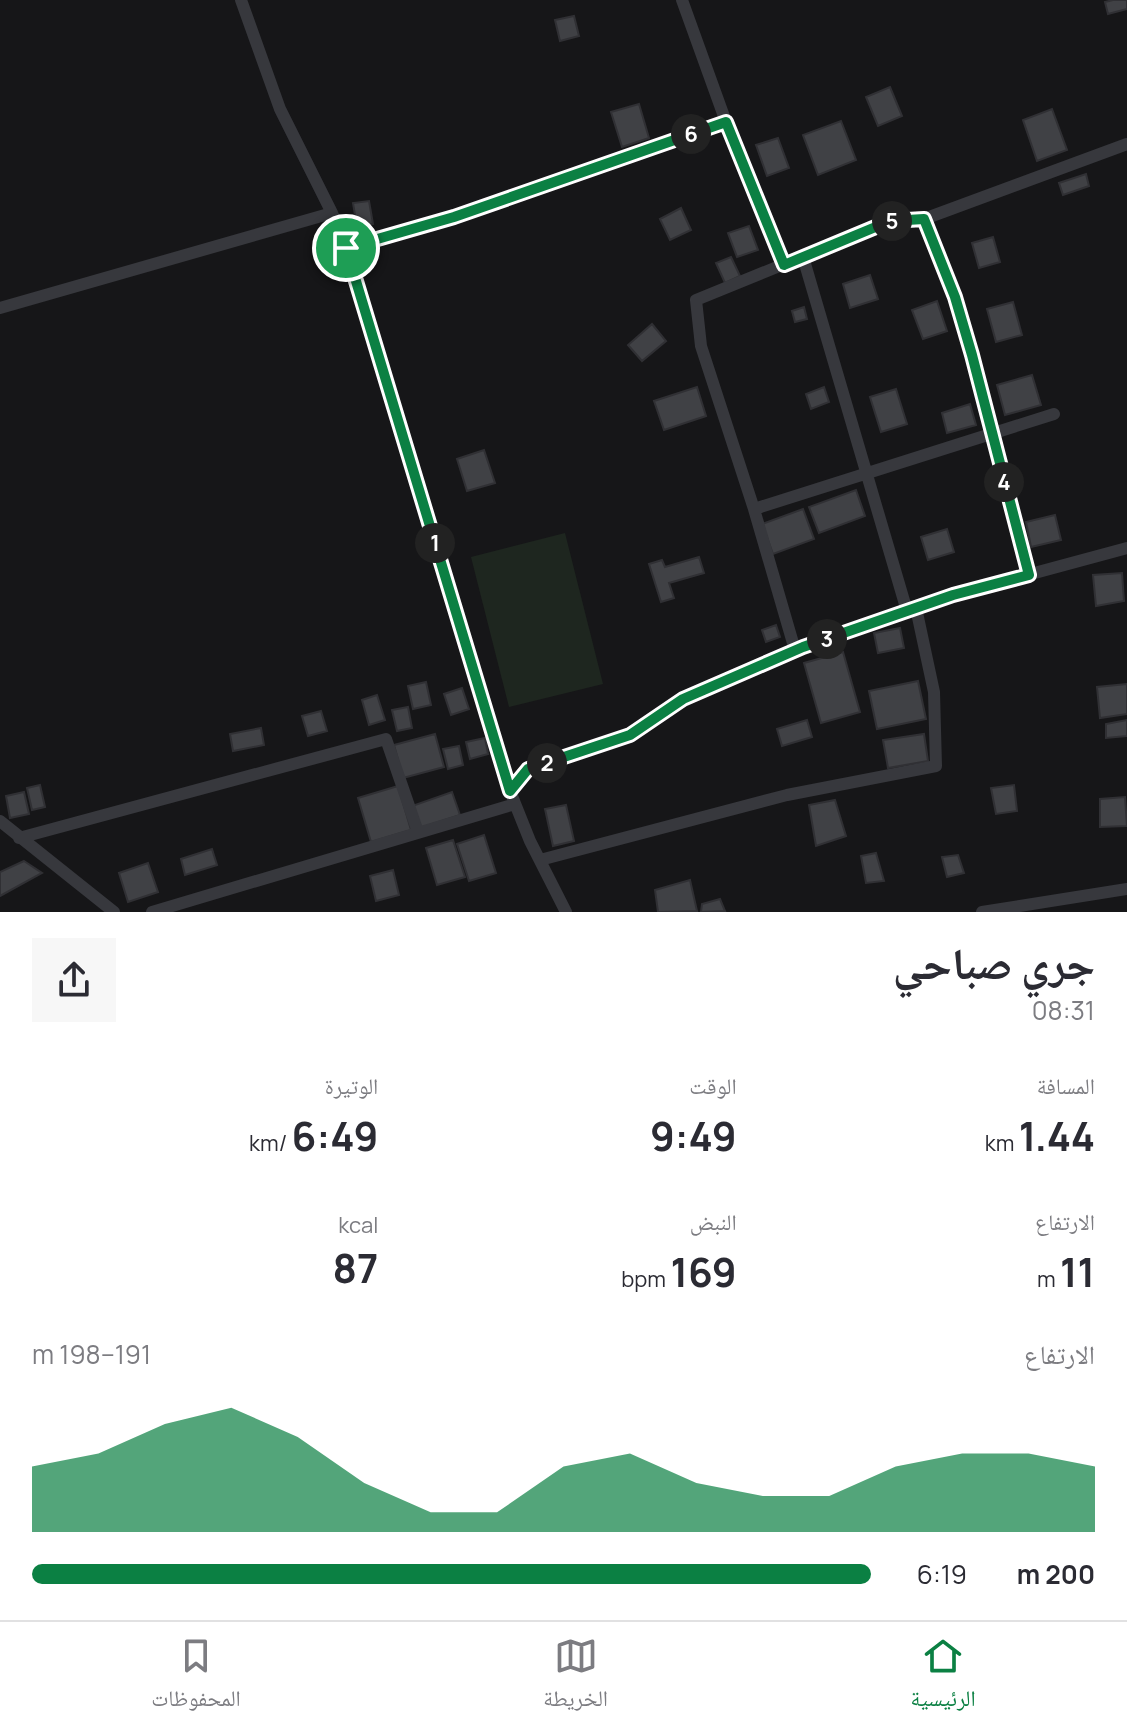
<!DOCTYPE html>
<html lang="ar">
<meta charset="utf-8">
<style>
body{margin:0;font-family:Manrope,"Noto Naskh Arabic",sans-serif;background:#f7f7f7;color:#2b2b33;direction:rtl;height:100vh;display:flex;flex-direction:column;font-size:30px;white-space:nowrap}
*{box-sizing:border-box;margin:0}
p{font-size:26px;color:#7c7c81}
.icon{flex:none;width:44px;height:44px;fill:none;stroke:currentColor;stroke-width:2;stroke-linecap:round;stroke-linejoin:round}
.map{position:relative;height:912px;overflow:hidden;direction:ltr}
.side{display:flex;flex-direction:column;background:#fff;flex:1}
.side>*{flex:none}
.pin{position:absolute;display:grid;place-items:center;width:68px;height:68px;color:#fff;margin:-34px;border:4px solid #fff;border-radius:50%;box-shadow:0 2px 8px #0007}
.km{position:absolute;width:40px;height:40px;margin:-20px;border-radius:50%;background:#222;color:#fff;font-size:22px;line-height:40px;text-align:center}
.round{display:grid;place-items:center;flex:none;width:84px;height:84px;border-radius:0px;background:#f7f7f7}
.headline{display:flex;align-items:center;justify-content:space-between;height:136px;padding:0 32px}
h1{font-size:44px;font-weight:700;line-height:60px}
.metrics{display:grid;grid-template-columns:repeat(3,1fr);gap:12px;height:136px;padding:8px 32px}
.metrics div{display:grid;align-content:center}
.metrics b{font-size:40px;font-weight:700}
.metrics small{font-size:22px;font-weight:400}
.metrics p{font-size:22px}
.chart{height:224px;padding:16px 32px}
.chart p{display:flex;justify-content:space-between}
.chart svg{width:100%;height:144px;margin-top:8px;fill:#0b8043;opacity:.7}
ul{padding:0 32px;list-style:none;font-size:26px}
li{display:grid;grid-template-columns:128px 96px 1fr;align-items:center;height:60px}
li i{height:20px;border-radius:10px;background:#0b8043}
.tab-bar{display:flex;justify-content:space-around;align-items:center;height:112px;border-top:2px solid #e1e1e2;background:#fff;font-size:22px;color:#7c7c81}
.tab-bar a{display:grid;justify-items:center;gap:4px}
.tab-bar .active{color:#0b8043}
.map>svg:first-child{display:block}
</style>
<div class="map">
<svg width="1127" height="912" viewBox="0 0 1127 912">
<rect width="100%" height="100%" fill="#161618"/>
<path fill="#1e261f" d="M565,533l38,151 -94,23 -38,-150z"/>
<path fill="#404145" stroke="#303034" stroke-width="2" d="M1113,0h14v9l-19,5 -3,-12z
M574,16l5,20 -19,5 -5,-21z
M890,87l12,29 -24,10 -12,-29z
M639,104l10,34 -27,9 -11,-35z
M1052,109l15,41 -30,11 -14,-41z
M841,121l15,39 -38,15 -15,-40z
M778,138l11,30 -22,8 -11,-31z
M1086,174l3,12 -26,9 -4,-12z
M369,201l4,23 -16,3 -4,-24z
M681,208l10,22 -21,10 -10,-21z
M749,226l9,24 -21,7 -9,-24z
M993,237l7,25 -21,6 -7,-25z
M731,257l9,19 -15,7 -9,-20z
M870,275l8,24 -28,9 -7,-24z
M937,301l10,30 -24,8 -11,-29z
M1013,302l9,33 -26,7 -9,-33z
M804,307l3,12 -12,3 -3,-11z
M652,324l14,17 -24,20 -14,-16z
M1032,375l9,30 -36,10 -8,-30z
M697,387l9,29 -42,14 -10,-29z
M824,387l5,15 -18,7 -5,-15z
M896,389l11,35 -26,8 -11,-35z
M970,404l6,21 -29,8 -5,-20z
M484,450l11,33 -28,8 -10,-32z
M856,490l9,26 -46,17 -10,-26z
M803,509l11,30 -41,15 -11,-30z
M1055,515l6,25 -30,7 -5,-25z
M947,529l7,23 -26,8 -7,-23z
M699,557l5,16 -35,10 5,15 -13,4 -12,-38 13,-4 3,7z
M1122,573l2,28 -28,5 -3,-31z
M776,625l4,12 -14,5 -4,-12z
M900,628l4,20 -26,5 -4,-20z
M843,652l17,60 -39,11 -17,-60z
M918,681l8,38 -49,10 -8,-38z
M426,682l5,23 -18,4 -5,-23z
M1127,684v30l-27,4 -3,-31z
M462,688l7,21 -18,6 -7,-21z
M377,695l8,25 -16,5 -7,-25z
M408,707l4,21 -15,3 -5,-21z
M321,711l6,20 -19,5 -6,-20z
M807,720l5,17 -30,9 -5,-17z
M1127,720v16l-21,2v-14z
M261,728l3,17 -31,6 -3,-17z
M435,734l9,33 -41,11 -9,-33z
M924,734l4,27 -40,7 -5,-28z
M485,738l3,16 -18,5 -4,-17z
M459,746l4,19 -15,4 -5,-20z
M40,785l5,22 -13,3 -5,-22z
M1014,785l3,26 -21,3 -5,-26z
M398,786l13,44 -40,12 -13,-44z
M24,792l5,22 -19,4 -4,-22z
M452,792l8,23 -40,13 -8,-22z
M1125,797l2,29 -27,1v-28z
M835,800l11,36 -30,10 -7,-41z
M566,805l8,36 -21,5 -8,-37z
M484,835l12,38 -27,8 -12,-37z
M453,840l12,37 -28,8 -11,-37z
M212,849l5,16 -32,10 -4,-16z
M876,853l8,28 -18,2 -5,-27z
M958,855l6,18 -17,4 -5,-20z
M24,861l18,12 -42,23v-24z
M148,863l10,29 -30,10 -9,-29z
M393,870l6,25 -23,6 -6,-25z
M690,880l7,31 -39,1 -3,-22z
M720,899l5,12 -24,1 1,-8z"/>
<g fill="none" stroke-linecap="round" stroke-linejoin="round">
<path stroke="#37383d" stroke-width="12" d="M241,0l39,109 52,104
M682,0l44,122
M924,219l31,78 17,58 57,220
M346,248l108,-31 272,-95 58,143
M803,257l104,354
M0,308l332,-95 14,35 164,543 20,50 36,71
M754,509l300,-95
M795,650l-41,-141 -53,-163 -5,-46 194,-79 34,-2 203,-75
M510,791l18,-22 102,-34 53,-36 120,-52 150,-52 174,-47
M0,821l114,91
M19,838l367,-99 32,93
M540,860l247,-65 149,-29 -2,-74 -18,-84
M152,912l363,-108
M982,912l145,-23"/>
</g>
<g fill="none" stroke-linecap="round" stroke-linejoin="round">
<defs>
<path id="route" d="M726,122l58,143 106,-44 34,-2 31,78 17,58 57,220 -76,20 -150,52 -120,52 -53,36 -102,34 -18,22 -164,-543 108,-31z"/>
</defs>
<use href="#route" stroke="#fff" stroke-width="16"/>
<use href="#route" stroke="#0b8043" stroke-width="10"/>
</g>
</svg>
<div class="pin" style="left:346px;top:248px;background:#1e9e55"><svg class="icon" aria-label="arrive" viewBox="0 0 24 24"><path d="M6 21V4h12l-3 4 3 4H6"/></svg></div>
<b class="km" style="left:435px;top:543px">1</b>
<b class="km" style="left:547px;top:763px">2</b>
<b class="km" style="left:827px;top:639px">3</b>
<b class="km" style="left:1004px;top:482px">4</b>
<b class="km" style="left:892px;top:221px">5</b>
<b class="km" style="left:691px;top:134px">6</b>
</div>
<section class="side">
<div class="headline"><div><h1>جري صباحي</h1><p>08:31</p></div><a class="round"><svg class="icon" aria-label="share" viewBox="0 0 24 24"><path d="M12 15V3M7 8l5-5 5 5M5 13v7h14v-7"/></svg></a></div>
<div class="metrics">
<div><p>المسافة</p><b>1.44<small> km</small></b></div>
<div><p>الوقت</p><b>9:49</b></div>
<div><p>الوتيرة</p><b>6:49<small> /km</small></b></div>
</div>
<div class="metrics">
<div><p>الارتفاع</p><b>11<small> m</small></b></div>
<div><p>النبض</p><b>169<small> bpm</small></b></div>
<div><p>kcal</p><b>87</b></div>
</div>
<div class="chart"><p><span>الارتفاع</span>191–198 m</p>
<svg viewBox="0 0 160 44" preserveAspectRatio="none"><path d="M0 44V24L10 20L20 11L30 6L40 15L50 29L60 38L70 38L80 24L90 20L100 29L110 33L120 33L130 24L140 20L150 20L160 24V44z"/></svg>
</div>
<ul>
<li><b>200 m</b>6:19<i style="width:100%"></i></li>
</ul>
</section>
<nav class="tab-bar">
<a class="active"><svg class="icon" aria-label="home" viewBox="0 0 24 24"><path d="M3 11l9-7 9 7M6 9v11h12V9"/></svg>الرئيسية</a>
<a><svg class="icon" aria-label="map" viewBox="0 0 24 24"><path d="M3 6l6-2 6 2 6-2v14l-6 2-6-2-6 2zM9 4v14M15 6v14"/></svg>الخريطة</a>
<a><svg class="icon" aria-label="saved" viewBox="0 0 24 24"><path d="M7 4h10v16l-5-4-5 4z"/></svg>المحفوظات</a>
</nav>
